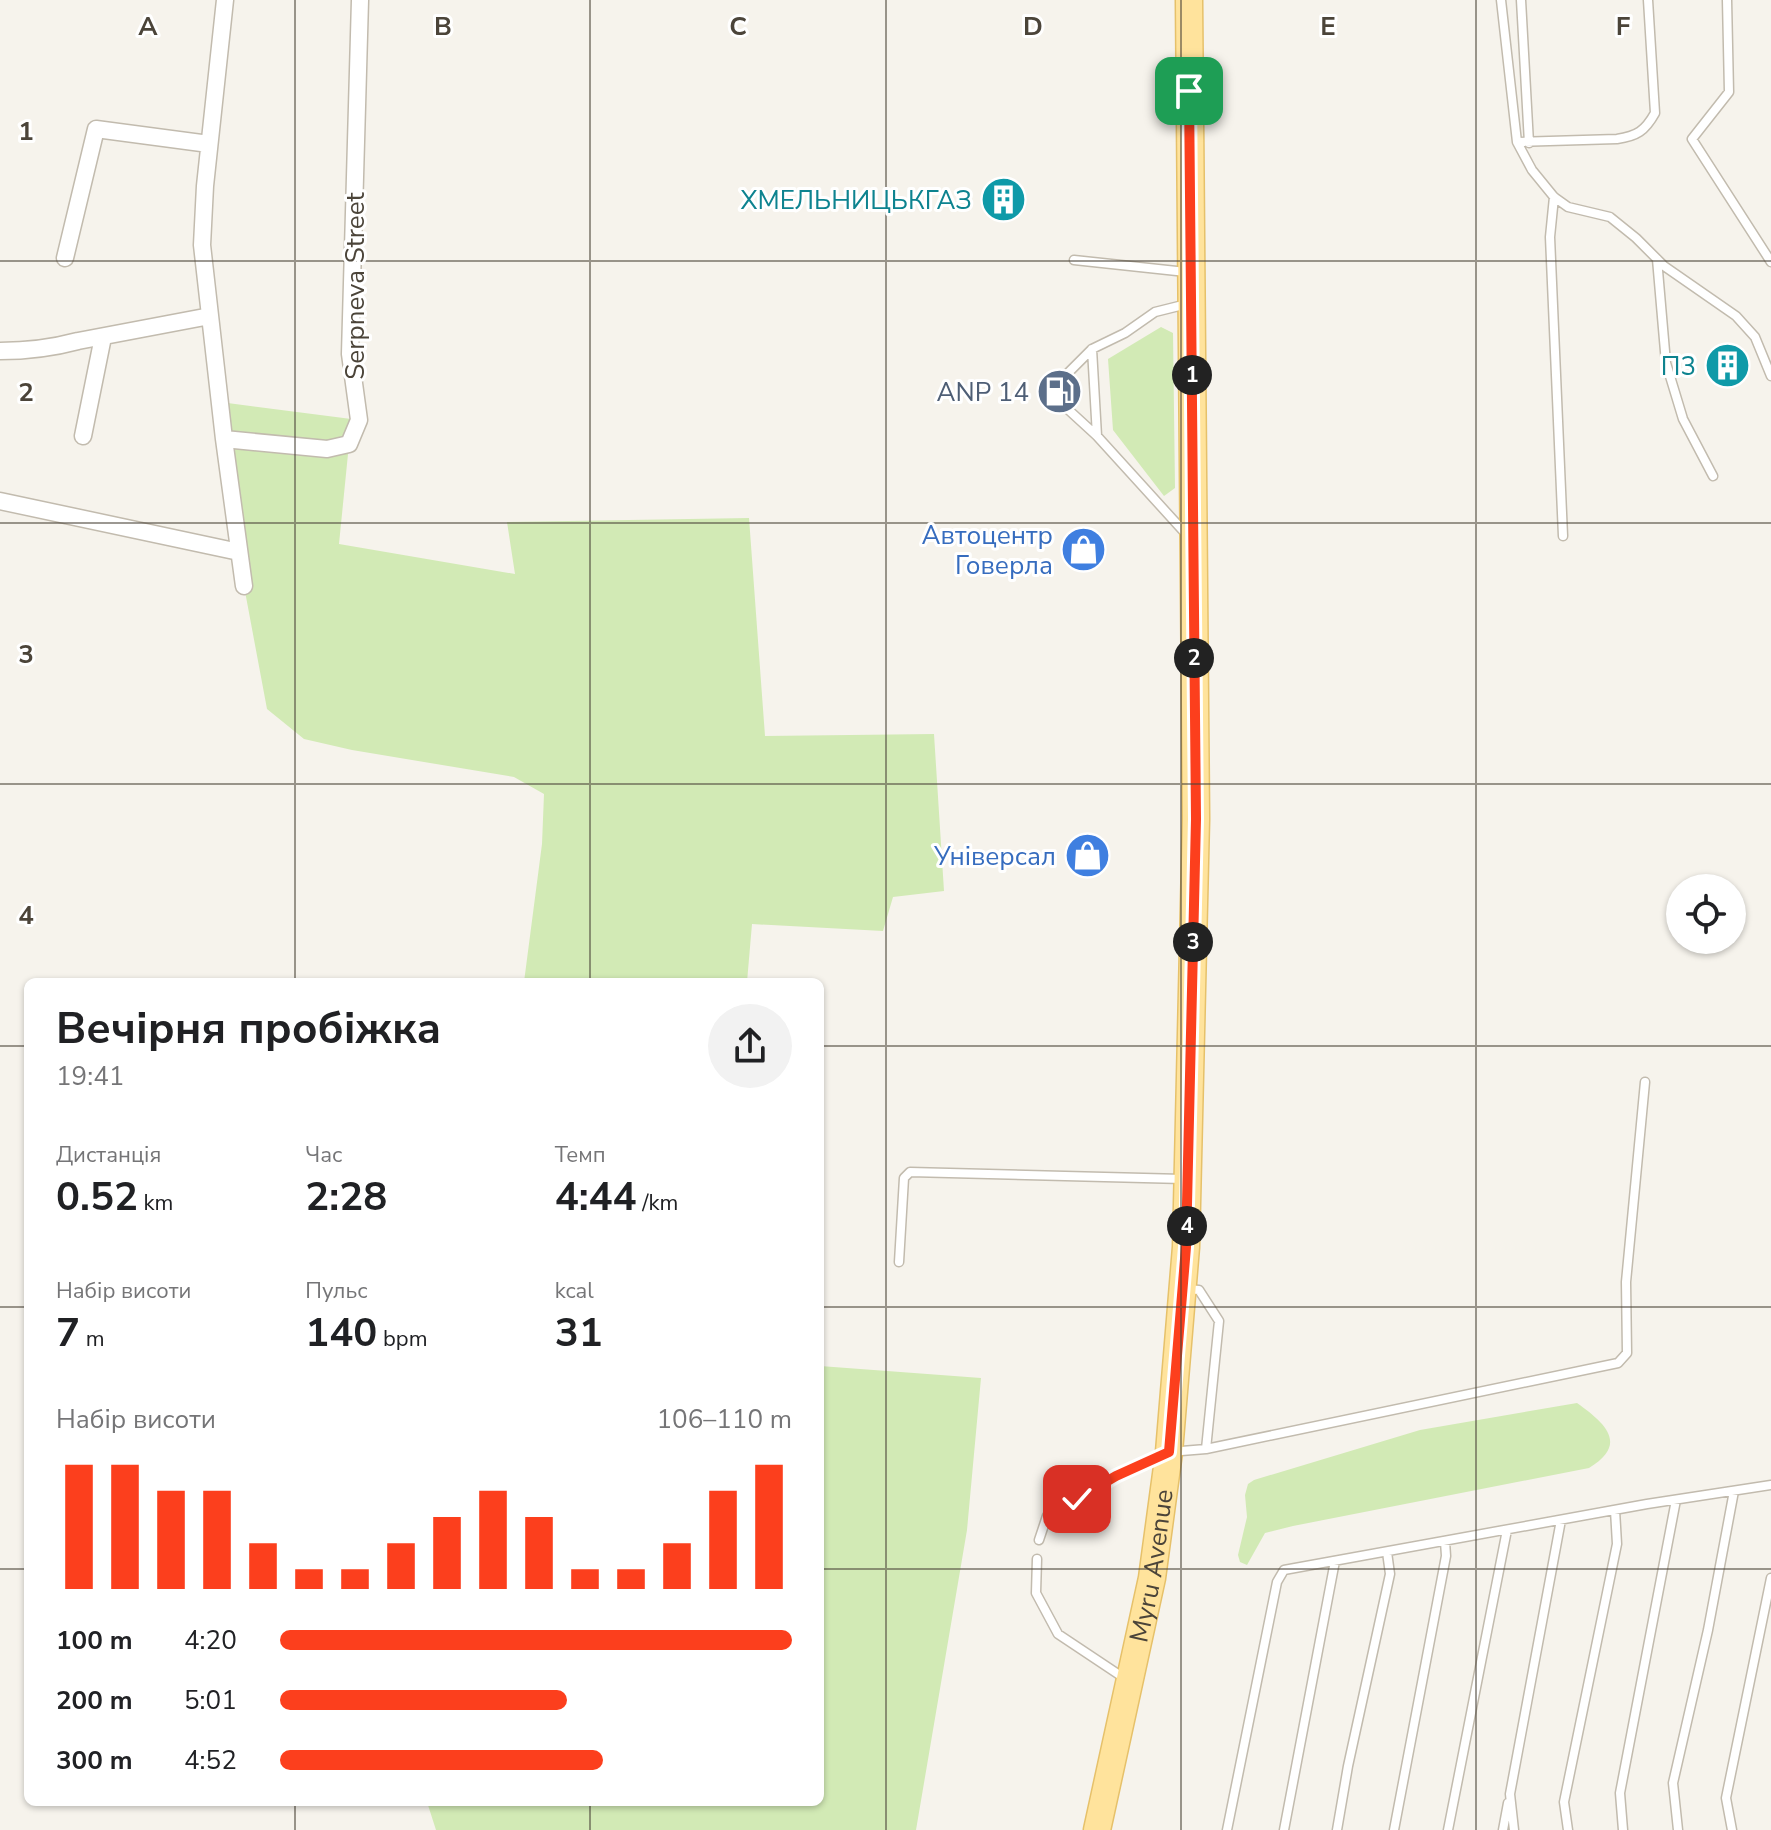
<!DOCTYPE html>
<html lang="uk">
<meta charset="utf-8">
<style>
body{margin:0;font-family:"Nunito Sans",sans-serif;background:#f2f2f2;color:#202124;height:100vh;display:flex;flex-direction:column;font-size:30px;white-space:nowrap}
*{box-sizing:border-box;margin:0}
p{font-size:26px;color:#757577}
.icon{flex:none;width:44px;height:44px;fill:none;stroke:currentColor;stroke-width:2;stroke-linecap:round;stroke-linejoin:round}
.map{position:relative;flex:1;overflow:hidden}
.panel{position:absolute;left:24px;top:978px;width:800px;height:828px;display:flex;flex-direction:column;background:#fff;border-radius:12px;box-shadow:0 2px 6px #0004}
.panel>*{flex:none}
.controls{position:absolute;left:1666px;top:874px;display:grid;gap:16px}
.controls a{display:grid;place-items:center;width:80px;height:80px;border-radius:50%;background:#fff;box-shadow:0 2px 6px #0004;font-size:40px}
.pin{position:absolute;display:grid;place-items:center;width:68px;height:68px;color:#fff;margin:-34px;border-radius:16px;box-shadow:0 4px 12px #0006}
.km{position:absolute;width:40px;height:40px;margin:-20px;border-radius:50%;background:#222;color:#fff;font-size:22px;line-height:40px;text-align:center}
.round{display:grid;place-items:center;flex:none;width:84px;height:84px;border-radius:42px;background:#f2f2f2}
.overview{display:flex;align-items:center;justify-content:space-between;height:136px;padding:0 32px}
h1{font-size:44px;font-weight:700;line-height:60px}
.metrics{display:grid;grid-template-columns:repeat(3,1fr);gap:12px;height:136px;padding:8px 32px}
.metrics div{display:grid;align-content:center}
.metrics b{font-size:40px;font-weight:700}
.metrics small{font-size:22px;font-weight:400}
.metrics p{font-size:22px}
.chart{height:224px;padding:16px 32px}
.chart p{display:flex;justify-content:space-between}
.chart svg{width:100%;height:144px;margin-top:8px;stroke:#fc3f1d;stroke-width:6}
ul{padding:0 32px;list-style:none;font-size:26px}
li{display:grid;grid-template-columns:128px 96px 1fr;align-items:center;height:60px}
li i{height:20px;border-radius:10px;background:#fc3f1d}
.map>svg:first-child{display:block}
</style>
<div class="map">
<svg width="1771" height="1830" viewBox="0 0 1771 1830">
<rect width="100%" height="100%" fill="#f6f3ec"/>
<path fill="#d2eab5" d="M1161,327l12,6 2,155 -11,8 -51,-66 -5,-71z
M220,402l139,18 -10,24 -10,100 176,30 -8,-52 242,-4 16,218 169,-2 10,157 -51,6 -10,34 -131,-7 -5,58h-223l18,-138 2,-50 -30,-17 -162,-27 -48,-11 -37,-30 -23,-123z
M820,1366l161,12 -14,152 -51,300h-480l-9,-28h393z
M1577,1403c28,20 52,41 12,65l-296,58 -28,7 -18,32 -7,-3 -2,-7 9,-38 -2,-22 3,-11 6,-4 166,-50z"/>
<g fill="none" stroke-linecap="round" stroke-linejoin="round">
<defs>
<path id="service" d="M1501,0l16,142 15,28 22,27 14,10 42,10 26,21 28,28 72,50 19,21 16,39
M1521,0l8,143
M1727,0l2,92 -37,47 79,123
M1517,142l100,-3c20,-3 28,-8 38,-26l-7,-113
M1554,197l-4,40 13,299
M1657,259l9,104 17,56 30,57
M1074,260l112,12
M1092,349l5,87
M1060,381l32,-32 33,-16 30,-21 32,-8
M1061,403l36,33 90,99
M899,1262l5,-84 6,-6 273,7
M1186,1289l13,1 20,31 -13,128
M1039,1540l8,-24 69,-40 53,-24 37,-3 412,-86 9,-10 -1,-71 19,-200
M1037,1559l-1,34 22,41 66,44
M1227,1830l50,-248 7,-12 363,-66 124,-19
M1284,1830l51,-269
M1337,1830l11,-64 42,-192 -3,-22
M1394,1830l52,-274 -1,-15
M1448,1830l59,-300
M1503,1830l5,-27
M1514,1830l-4,-36 51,-274
M1568,1830l-4,-28 53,-258 -2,-34
M1623,1830l-3,-37 56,-293
M1678,1830l-5,-47 35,-153 26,-139
M1732,1830l-6,-32 45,-220"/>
<path id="minor" d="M225,0l-20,186 -3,59 22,194 20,147
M65,258l31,-129 113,15
M0,351c27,0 52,-3 78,-10l132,-25
M83,436l20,-99
M224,439l103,10 22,-5 10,-24 -9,-66 10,-354
M0,501l239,51"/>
<g id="primary">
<path id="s1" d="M1097,1830l55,-252 17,-126 17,-205 10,-428 -7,-819"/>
</g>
</defs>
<use href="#service" stroke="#c2bbae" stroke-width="11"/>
<use href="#minor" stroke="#c2bbae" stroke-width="19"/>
<use href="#primary" stroke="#e6c16a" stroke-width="29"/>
<use href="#service" stroke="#fff" stroke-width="8"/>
<use href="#minor" stroke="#fff" stroke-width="16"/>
<use href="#primary" stroke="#ffe39c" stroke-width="26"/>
</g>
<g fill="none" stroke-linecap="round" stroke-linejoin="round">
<defs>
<path id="route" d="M1077,1499l39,-23 53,-24 17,-205 10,-428 -7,-728"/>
</defs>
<use href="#route" stroke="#fff" stroke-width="16"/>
<use href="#route" stroke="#fc3f1d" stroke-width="10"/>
</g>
<path fill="none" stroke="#4b4439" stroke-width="2" stroke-opacity="0.55" d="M295,0v982M590,0v982M886,0v1830M1181,0v1830M1476,0v1830M0,261h1771M0,523h1771M0,784h1771M0,1046h28M820,1046h951M0,1307h28M820,1307h951M0,1569h28M820,1569h951M295,1802v28M590,1802v28"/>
<defs>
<symbol id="building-disc" viewBox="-11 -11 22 22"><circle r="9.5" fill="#0f9aa8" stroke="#fff"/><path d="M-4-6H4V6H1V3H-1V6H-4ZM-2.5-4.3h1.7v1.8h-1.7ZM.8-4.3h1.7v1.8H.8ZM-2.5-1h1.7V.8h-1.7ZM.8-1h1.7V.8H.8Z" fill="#fff"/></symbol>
<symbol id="fuel-disc" viewBox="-11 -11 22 22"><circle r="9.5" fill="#5c6f8a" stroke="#fff"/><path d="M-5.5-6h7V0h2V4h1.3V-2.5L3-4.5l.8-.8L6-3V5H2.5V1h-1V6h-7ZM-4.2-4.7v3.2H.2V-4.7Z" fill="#fff"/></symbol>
<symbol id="shop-disc" viewBox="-11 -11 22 22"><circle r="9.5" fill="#3f7fe0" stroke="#fff"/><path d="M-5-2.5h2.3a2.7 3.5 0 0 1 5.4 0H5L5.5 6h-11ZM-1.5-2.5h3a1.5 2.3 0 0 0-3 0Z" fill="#fff"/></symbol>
</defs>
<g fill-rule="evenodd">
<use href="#building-disc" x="978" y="174" width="51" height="51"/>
<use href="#building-disc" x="1702" y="340" width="51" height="51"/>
<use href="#fuel-disc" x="1034" y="366" width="51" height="51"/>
<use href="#shop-disc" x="1058" y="524" width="51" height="51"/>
<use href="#shop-disc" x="1062" y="830" width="51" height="51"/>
</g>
<g text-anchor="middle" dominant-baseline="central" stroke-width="6" stroke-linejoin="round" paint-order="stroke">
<g font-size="26" fill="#0d838f" stroke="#fff" text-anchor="end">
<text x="972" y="200">ХМЕЛЬНИЦЬКГАЗ</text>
<text x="1696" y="366">П3</text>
</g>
<g font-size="26" fill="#4b4439" stroke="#fff">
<text transform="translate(355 286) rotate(-90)">Serpneva Street</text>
<text stroke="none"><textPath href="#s1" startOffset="270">Myru Avenue</textPath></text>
</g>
<g font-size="26" fill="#4e5e75" stroke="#fff" text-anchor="end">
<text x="1029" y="392">ANP 14</text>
</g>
<g font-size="26" fill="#366cbe" stroke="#fff" text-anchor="end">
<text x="1053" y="535">Автоцентр<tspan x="1053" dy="30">Говерла</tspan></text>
<text x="1056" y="856">Універсал</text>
</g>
</g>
<g font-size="26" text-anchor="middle" font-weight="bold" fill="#4b4439" stroke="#fff" stroke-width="6" stroke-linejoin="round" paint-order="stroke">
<text x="148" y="35">A</text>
<text x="443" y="35">B</text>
<text x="738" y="35">C</text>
<text x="1033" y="35">D</text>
<text x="1328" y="35">E</text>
<text x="1623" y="35">F</text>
<text x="26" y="140">1</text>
<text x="26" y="401">2</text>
<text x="26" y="663">3</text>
<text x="26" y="924">4</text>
</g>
</svg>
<div class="controls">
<a><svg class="icon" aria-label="locate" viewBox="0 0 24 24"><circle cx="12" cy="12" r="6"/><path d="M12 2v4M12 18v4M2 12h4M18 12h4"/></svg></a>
</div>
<div class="pin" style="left:1189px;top:91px;background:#1e9e55"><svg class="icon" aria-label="arrive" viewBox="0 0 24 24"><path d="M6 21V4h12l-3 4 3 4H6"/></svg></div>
<div class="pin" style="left:1077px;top:1499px;background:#d93025"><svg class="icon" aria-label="check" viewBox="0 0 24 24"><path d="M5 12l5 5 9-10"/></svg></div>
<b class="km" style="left:1192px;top:375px">1</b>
<b class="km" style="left:1194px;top:658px">2</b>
<b class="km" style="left:1193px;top:942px">3</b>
<b class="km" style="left:1187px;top:1226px">4</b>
<section class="panel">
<div class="overview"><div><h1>Вечірня пробіжка</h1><p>19:41</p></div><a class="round"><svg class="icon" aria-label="share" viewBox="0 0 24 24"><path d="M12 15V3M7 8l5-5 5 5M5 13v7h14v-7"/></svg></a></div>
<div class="metrics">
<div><p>Дистанція</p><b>0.52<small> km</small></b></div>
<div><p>Час</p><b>2:28</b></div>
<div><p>Темп</p><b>4:44<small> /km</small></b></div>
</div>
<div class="metrics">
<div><p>Набір висоти</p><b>7<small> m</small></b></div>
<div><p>Пульс</p><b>140<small> bpm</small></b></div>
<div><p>kcal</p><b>31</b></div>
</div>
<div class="chart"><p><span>Набір висоти</span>106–110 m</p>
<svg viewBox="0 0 160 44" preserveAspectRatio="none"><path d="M5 44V6M15 44V6M25 44V14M35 44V14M45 44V30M55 44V38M65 44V38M75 44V30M85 44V22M95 44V14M105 44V22M115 44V38M125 44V38M135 44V30M145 44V14M155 44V6"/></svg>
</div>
<ul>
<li><b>100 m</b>4:20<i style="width:100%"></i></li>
<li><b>200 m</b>5:01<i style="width:56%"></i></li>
<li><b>300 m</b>4:52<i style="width:63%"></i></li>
</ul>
</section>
</div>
